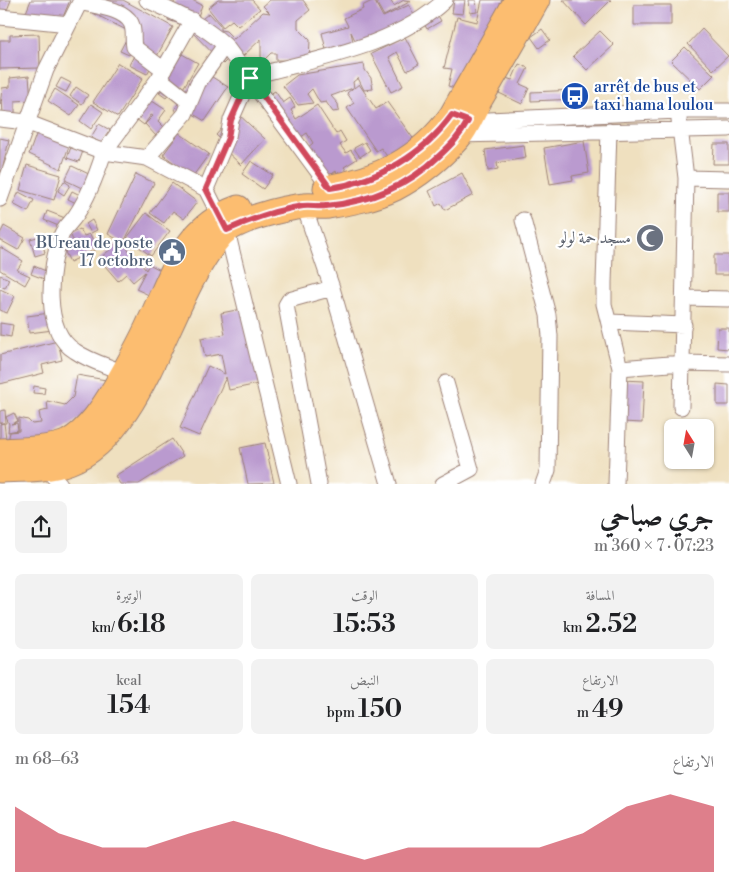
<!DOCTYPE html>
<html lang="ar">
<meta charset="utf-8">
<style>
body{margin:0;font-family:"Libre Bodoni",Amiri,serif;background:#f2f2f2;color:#202124;direction:rtl;height:100vh;display:flex;flex-direction:column;font-size:19px;white-space:nowrap}
*{box-sizing:border-box;margin:0}
p{font-size:16px;color:#757577}
.icon{flex:none;width:28px;height:28px;fill:none;stroke:currentColor;stroke-width:2;stroke-linecap:round;stroke-linejoin:round}
.map{position:relative;height:484px;overflow:hidden;direction:ltr}
.sheet{display:flex;flex-direction:column;background:#fff;flex:1}
.sheet>*{flex:none}
.needle{width:32px;rotate:349deg}
.controls{position:absolute;left:664px;top:419px;display:grid;gap:10px}
.controls a{display:grid;place-items:center;width:50px;height:50px;border-radius:8px;background:#fff;box-shadow:0 1px 4px #0004;font-size:25px}
.pin{position:absolute;display:grid;place-items:center;width:42px;height:42px;color:#fff;margin:-21px;border-radius:10px;box-shadow:0 2px 8px #0006}
.round{display:grid;place-items:center;flex:none;width:52px;height:52px;border-radius:8px;background:#f2f2f2}
.head{display:flex;align-items:center;justify-content:space-between;height:85px;padding:0 15px}
h1{font-size:28px;font-weight:600;line-height:38px}
.figures{display:grid;grid-template-columns:repeat(3,1fr);gap:8px;height:85px;padding:5px 15px}
.figures div{display:grid;align-content:center;border-radius:8px;background:#f2f2f2;text-align:center}
.figures b{font-size:25px;font-weight:600}
.figures small{font-size:14px;font-weight:400}
.figures p{font-size:14px}
.chart{height:140px;padding:10px 15px}
.chart p{display:flex;justify-content:space-between}
.chart svg{width:100%;height:90px;margin-top:5px;fill:#d1495b;opacity:.7}
.map>svg:first-child{display:block}
</style>
<div class="map">
<svg width="729" height="484" viewBox="0 0 729 484">
<rect width="100%" height="100%" fill="#fff"/>
<filter id="ink" filterUnits="userSpaceOnUse"><feTurbulence type="fractalNoise" baseFrequency=".02" numOctaves="2"/><feDisplacementMap in="SourceGraphic" scale="10" xChannelSelector="R" yChannelSelector="G"/><feConvolveMatrix kernelMatrix="1 2 1 2 8 2 1 2 1" color-interpolation-filters="sRGB"/></filter>
<filter id="wash" filterUnits="userSpaceOnUse"><feTurbulence type="fractalNoise" baseFrequency=".0096" numOctaves="4" result="noise"/><feDisplacementMap in="SourceGraphic" scale="20" xChannelSelector="R" yChannelSelector="G"/><feGaussianBlur stdDeviation="1.12" result="paint"/><feColorMatrix in="noise" values="0 0 0 0 0 0 0 0 0 0 0 0 0 0 0 0 0 1.4 0 .05"/><feComposite in="paint" operator="in"/></filter>
<g filter="url(#wash)">
<rect width="100%" height="100%" fill="#efe0bf"/>
<g id="blocks">
<path fill="#ba9acf" d="M0,0h11l-9,23 -2,-1z
M31,0h39l-9,22 -38,-2z
M100,0h23l50,27 -26,47 -18,-9 7,-13 -4,-2 -3,5 -9,-4 10,-19 -37,-19z
M175,0h17l10,5 -7,20 14,-12 12,13v4l5,1 8,8 29,-27 7,1 -7,-7 7,-6h33l7,10 -12,10v8l12,12 -1,21 -33,-1v-7h-5l-7,7 -3,-3v-18l-19,18h-12l-7,7 -33,-34 2,-2 -24,-8z
M218,0h34l8,9 -22,17 -6,-6 -9,7 -15,-19z
M374,0l9,17 26,-12 7,14 -59,25 -6,-12 4,19 -27,7 -6,-25 26,-7 -4,-8 19,-9 -1,-3z
M379,0h11l4,6 10,-6 7,1 -27,15 -8,-14z
M454,0h11l-2,14 -11,-1z
M469,0h7l1,12 -7,1z
M482,0h24l-14,56 -20,-4 -10,38 -14,-4 4,-17 -8,-1 13,-51 20,5z
M563,0h48l-25,25z
M634,5h37v20h-37z
M435,10l6,11 -14,8 -6,-11z
M542,29l8,11 -11,8 -8,-11z
M702,29l26,27 -15,14 -25,-26z
M600,31l14,14 -27,25 -14,-14z
M39,34l1,34 -40,1v-29h10v-5z
M405,37l14,27 -12,7 -10,-19 -8,5 14,29 -12,6 -20,-38z
M685,47l29,28 -14,14 -29,-28z
M182,54l16,9 -16,27 -29,-17 10,-17 13,8z
M118,63l25,15 -25,39 -25,-15z
M364,64l1,6 6,8 2,11 -9,1 -6,-12 -5,4 1,6 5,-4 17,25 11,-7 28,39 -26,18 -8,-11 -5,3 -29,-43 7,-5 -7,-10 6,-5 -22,8 7,8 1,7 -6,1 -7,-10 -6,1 -8,-14 -5,5 6,9 -15,2 -15,-19 14,-11z
M519,64l9,4 -8,16 9,4 -7,16 -23,-11 7,-15 6,2z
M201,70l27,17 -23,34 -17,-10 -3,5 -11,-6z
M29,76l2,24 -16,1v13l-12,1 -1,-16 -2,6 2,-17 8,-1v-9z
M61,78l10,5 -5,9 -10,-5z
M165,86l7,5 -6,7 -7,-5z
M76,87l12,8 -6,9 -12,-8z
M55,89l24,16 -8,11 -23,-15z
M577,90v9l-46,2v-9z
M275,91l8,12 7,-5 5,9 -4,3 5,9 21,-14 19,29 4,-3 6,10 -6,4 6,8 5,-3 6,9 -13,8 5,7 -8,5 -5,-8 -10,7 -19,-30 6,-5 -6,-10 -13,9 -29,-45z
M146,97l20,13 -8,11 8,8 -9,8 -12,-13 8,-8 -2,-1 -7,10 -12,-9z
M91,104l12,8 -12,17 -11,-8z
M236,112l29,27 -24,26 -18,-17 3,-4 -10,-9z
M99,124l11,6 -8,14 -11,-7z
M37,132l33,11 -9,26 -32,-15z
M179,133l30,21 -16,22 -30,-21z
M0,138l9,2 -7,31h-2z
M584,141l5,32 -17,3 1,4 -23,4 -6,-36z
M365,142l5,8 -10,7 -6,-9z
M714,144h15v20h-16z
M524,145l2,13 -29,5 1,6 -10,2 -3,-21z
M71,147l12,4 -4,11 -12,-4z
M251,161l22,14 -10,14 -21,-15z
M27,165l34,10 -7,25 -34,-10z
M72,166l21,10 -7,14 -21,-10z
M462,173l11,22 -28,15 -4,-7 -5,3 -7,-15z
M136,174l18,9 -30,59 -3,-1 25,29 3,-6 15,8 -13,24 -15,-7 9,-17 -12,10 -7,-8 -8,7 -19,-22 21,-18 -12,-7z
M64,181l6,4 -6,10 -6,-4z
M172,183l25,19 -13,17 -11,-8 -9,12 -14,-10z
M72,191l10,5 -4,8 -10,-5z
M19,192l15,8 -6,12 -15,-8z
M717,192h12v20h-12z
M47,211l18,7 -4,9 -17,-7z
M146,213l24,18 -19,25 -24,-18z
M92,220l5,10 -6,3 -5,-9z
M4,226l21,12 -7,12 -18,-10v-6z
M80,229l4,7 6,-2 7,15 -27,13 -5,-10 11,-6 -6,-12z
M41,236l4,17 -10,3 -5,-17z
M0,247l23,14 -6,9 13,6 -5,9 -25,-15z
M714,255h15v20h-15z
M34,266l14,6 -4,7 -13,-5z
M0,275l9,4 -4,9 -5,-2z
M0,289l15,7 -8,17 -7,-3z
M247,308l16,75 -34,7 -3,-13 -27,59 -19,-8 28,-62 17,8 -4,-20 -16,3 -4,-19 24,-4 -4,-21z
M50,313l3,17 -24,3 -2,-17z
M0,323l13,2 -2,12 -11,-2z
M718,328h11v21l-12,-1z
M58,341l4,19 -20,5 2,8 -44,11v-29z
M77,375l29,5 -4,22 -54,40 -48,6v-24l4,-1 3,23 3,-14 9,-1v-13l9,2 4,4 9,-1 -2,-11 9,-2 -1,-9 18,4 8,-8z
M623,380l21,1 -2,42 -20,-1z
M717,384l12,1v20h-12z
M34,386l11,2 -1,6 -11,-1z
M5,410l1,13h-6v-12z
M14,413l4,8 -7,3 6,-1 1,7 -10,2 1,-8 -3,-7z
M172,439l11,17 -44,28h-19l-5,-8z
M265,443l9,40 -26,1 -8,-36z"/>
</g>
</g>
<g filter="url(#ink)">
<use href="#blocks" fill-opacity="0" stroke="#9c8075" stroke-width="1"/>
<g fill="none" stroke-linecap="round" stroke-linejoin="round">
<defs>
<path id="street" d="M147,0c29,13 55,24 78,45l105,143
M80,2c14,4 43,6 51,21 4,8 1,15 3,24l30,23
M0,17l69,7
M159,78l30,24
M678,111l8,67 -5,229
M0,119l26,3 78,30 55,-74 33,-58
M464,120l3,1 211,-10h51
M609,131l-5,152v21l16,64 -4,116
M456,135l273,-6
M147,158l38,-44 13,-31 27,-38
M686,178l43,1
M206,189l22,-52 3,-17 19,-43c64,-18 146,-30 195,-77
M0,199l46,-129 35,-70
M304,206l28,82 57,196
M523,220l25,95 2,21 -2,134 -5,14
M685,298l44,1
M609,322l75,3
M620,368l62,-5 47,1
M124,373c-16,-7 -35,-12 -49,-22 -33,-20 -26,-84 -14,-115 3,-9 10,-13 15,-21 13,-19 21,-41 28,-63l43,6 59,31 21,42 62,253
M45,467l15,17
M319,484l-33,-179 3,-5 43,-12
M443,484l28,-15 -25,-86"/>
<path id="primary" d="M326,188c52,-8 95,-29 126,-73l65,-115
M0,451c18,-1 52,-1 68,-9 21,-12 35,-34 47,-54 12,-21 24,-42 34,-64 23,-48 34,-96 89,-116
M0,470c22,-1 48,0 69,-8 76,-28 99,-167 152,-227 14,-15 63,-27 83,-29 8,-1 16,1 24,0 23,-4 46,-8 67,-18 23,-12 46,-31 63,-50 9,-10 15,-26 21,-37 20,-34 39,-67 58,-101"/>
</defs>
<use href="#street" stroke="#9c8075" stroke-width="17"/>
<use href="#primary" stroke="#9c8075" stroke-width="27"/>
<use href="#street" stroke="#fff" stroke-width="15"/>
<use href="#primary" stroke="#fcbd6f" stroke-width="25"/>
</g>
</g>
<g fill="none" stroke-linecap="round" stroke-linejoin="round" filter="url(#ink)">
<defs>
<path id="route" d="M250,78l80,110c48,-7 93,-33 122,-73l16,6c-8,15 -17,24 -29,35 -31,30 -71,46 -113,50 -8,1 -16,-1 -23,0 -27,4 -52,13 -76,24l-21,-41 22,-51 3,-18z"/>
</defs>
<use href="#route" stroke="#fff" stroke-width="10"/>
<use href="#route" stroke="#d1495b" stroke-width="6"/>
</g>
<defs>
<symbol id="bus-disc" viewBox="-11 -11 22 22"><circle r="9.5" fill="#1a4fb4" stroke="#fff"/><path d="M-5-6H5V4H4V6H2V4H-2V6H-4V4H-5ZM-3.5-4V0h7V-4ZM-3.5 1.2v1.5H-2V1.2ZM2 1.2v1.5H3.5V1.2Z" fill="#fff"/></symbol>
<symbol id="mosque-disc" viewBox="-11 -11 22 22"><circle r="9.5" fill="#6b7280" stroke="#fff"/><path d="M3.5-4.9A6 6 0 1 0 3.5 4.9A5 5 0 1 1 3.5-4.9Z" fill="#fff"/></symbol>
<symbol id="civic-disc" viewBox="-11 -11 22 22"><circle r="9.5" fill="#5c6f8a" stroke="#fff"/><path d="M-.6-6.5H3V-4.5H.6V-3L4-1V1h2V6H-6V1h2V-1L-.6-3ZM-1.2 2.5V6h2.4V2.5Z" fill="#fff"/></symbol>
</defs>
<g fill-rule="evenodd">
<use href="#bus-disc" x="559" y="80" width="32" height="32"/>
<use href="#mosque-disc" x="634" y="222" width="32" height="32"/>
<use href="#civic-disc" x="156" y="236" width="32" height="32"/>
</g>
<g text-anchor="middle" dominant-baseline="central" stroke-width="4.5" stroke-linejoin="round" paint-order="stroke">
<g font-size="16" fill="#164399" stroke="#fff" text-anchor="start">
<text x="594" y="87">arrêt de bus et<tspan x="594" dy="18">taxi hama loulou</tspan></text>
</g>
<g font-size="16" fill="#5b616d" stroke="#fff" text-anchor="end">
<text x="631" y="238">مسجد حمة لولو</text>
</g>
<g font-size="16" fill="#4e5e75" stroke="#fff" text-anchor="end">
<text x="153" y="243">BUreau de poste<tspan x="153" dy="18">17 octobre</tspan></text>
</g>
</g>
</svg>
<div class="controls">
<a><svg class="needle" viewBox="-14 -14 28 28"><path d="M0-13l5 13h-10z" fill="#e53935"/><path d="M0 13l5-13h-10z" fill="#757577"/></svg></a>
</div>
<div class="pin" style="left:250px;top:78px;background:#1e9e55"><svg class="icon" aria-label="arrive" viewBox="0 0 24 24"><path d="M6 21V4h12l-3 4 3 4H6"/></svg></div>
</div>
<section class="sheet">
<div class="head"><div><h1>جري صباحي</h1><p>07:23 · 7 × 360 m</p></div><a class="round"><svg class="icon" aria-label="share" viewBox="0 0 24 24"><path d="M12 15V3M7 8l5-5 5 5M5 13v7h14v-7"/></svg></a></div>
<div class="figures">
<div><p>المسافة</p><b>2.52<small> km</small></b></div>
<div><p>الوقت</p><b>15:53</b></div>
<div><p>الوتيرة</p><b>6:18<small> /km</small></b></div>
</div>
<div class="figures">
<div><p>الارتفاع</p><b>49<small> m</small></b></div>
<div><p>النبض</p><b>150<small> bpm</small></b></div>
<div><p>kcal</p><b>154</b></div>
</div>
<div class="chart"><p><span>الارتفاع</span>63–68 m</p>
<svg viewBox="0 0 160 44" preserveAspectRatio="none"><path d="M0 44V12L10 25L20 32L30 32L40 25L50 19L60 25L70 32L80 38L90 32L100 32L110 32L120 32L130 25L140 12L150 6L160 12V44z"/></svg>
</div>
</section>
